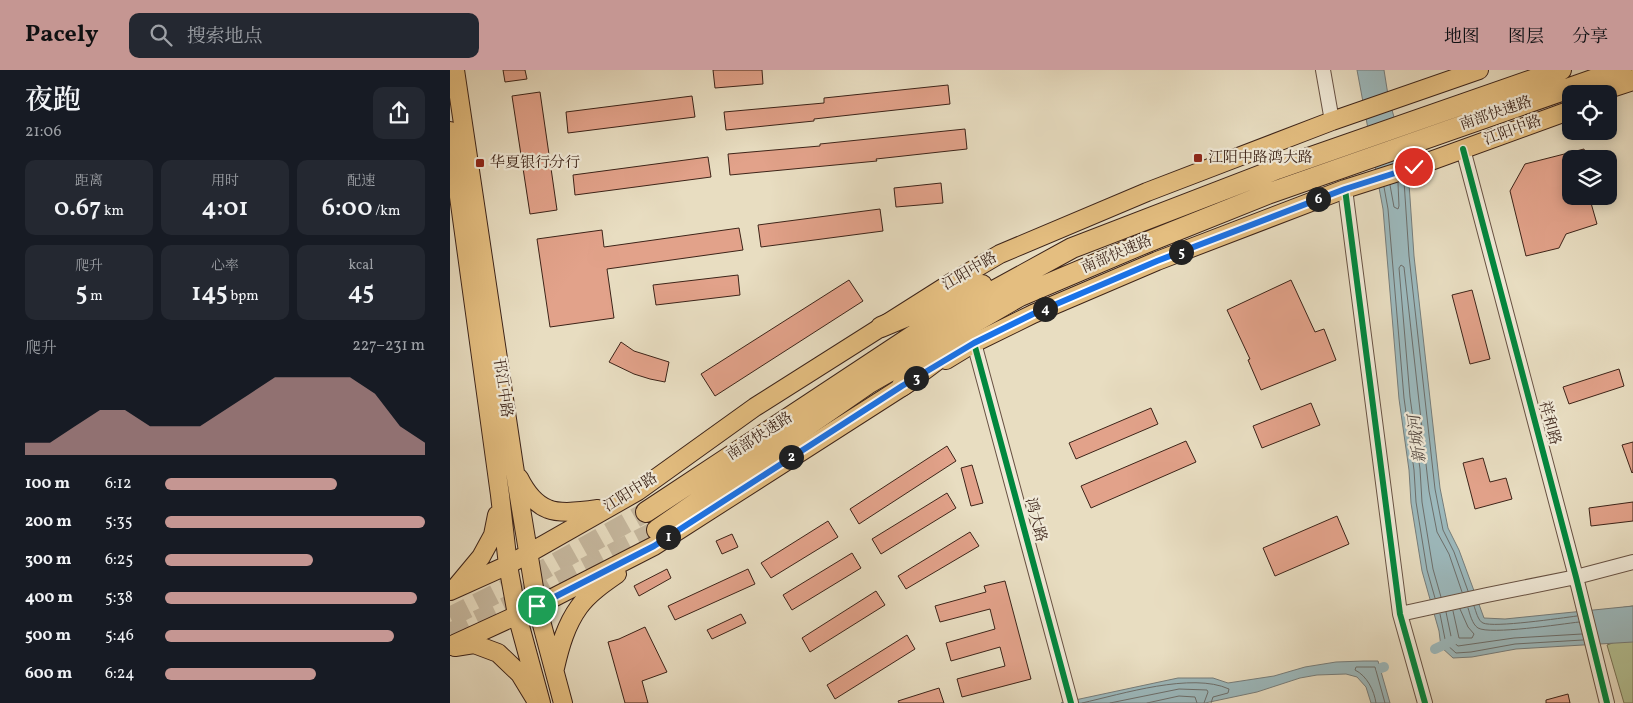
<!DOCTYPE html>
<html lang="zh">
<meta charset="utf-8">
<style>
body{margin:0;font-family:Vollkorn,"Noto Serif SC",serif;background:#242831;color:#f1f3f6;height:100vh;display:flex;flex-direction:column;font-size:19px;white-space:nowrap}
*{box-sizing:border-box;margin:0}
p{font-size:16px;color:#9ea1a6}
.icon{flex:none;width:28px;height:28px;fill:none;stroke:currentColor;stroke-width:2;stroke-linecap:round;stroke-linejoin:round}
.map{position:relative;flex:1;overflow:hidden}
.drawer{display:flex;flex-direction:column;background:#171b24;width:450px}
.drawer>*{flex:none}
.controls{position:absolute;left:1112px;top:15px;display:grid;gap:10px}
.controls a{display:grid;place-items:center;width:55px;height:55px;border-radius:10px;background:#171b24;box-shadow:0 2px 12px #0003;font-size:25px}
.pin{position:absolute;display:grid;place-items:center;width:42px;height:42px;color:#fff;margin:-21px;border:2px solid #fff;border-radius:50%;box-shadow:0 1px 5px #0007}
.km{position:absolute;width:25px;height:25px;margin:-12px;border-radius:50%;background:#222;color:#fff;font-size:14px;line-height:25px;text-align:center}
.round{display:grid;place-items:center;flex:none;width:52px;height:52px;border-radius:10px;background:#242831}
.headline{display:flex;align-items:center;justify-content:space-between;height:85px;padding:0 25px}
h1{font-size:28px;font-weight:600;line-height:38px}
.metrics{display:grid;grid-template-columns:repeat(3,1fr);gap:8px;height:85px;padding:5px 25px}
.metrics div{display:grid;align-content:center;border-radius:10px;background:#242831;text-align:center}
.metrics b{font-size:25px;font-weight:600}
.metrics small{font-size:14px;font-weight:400}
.metrics p{font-size:14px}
.chart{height:140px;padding:10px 25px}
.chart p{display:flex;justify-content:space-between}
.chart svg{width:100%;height:90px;margin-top:5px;fill:#c59692;opacity:.7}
ul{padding:0 25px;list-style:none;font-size:16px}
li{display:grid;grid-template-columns:80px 60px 1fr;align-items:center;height:38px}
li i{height:12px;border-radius:6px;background:#c59692}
header{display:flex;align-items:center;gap:30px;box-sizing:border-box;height:70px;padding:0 25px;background:#c59692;color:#111}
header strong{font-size:24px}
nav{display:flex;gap:28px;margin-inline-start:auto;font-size:18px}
.search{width:350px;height:45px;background:#242831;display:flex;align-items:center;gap:12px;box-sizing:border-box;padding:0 18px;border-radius:10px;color:#9ea1a6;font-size:19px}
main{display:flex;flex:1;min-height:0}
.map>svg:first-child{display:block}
</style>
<header>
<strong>Pacely</strong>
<div class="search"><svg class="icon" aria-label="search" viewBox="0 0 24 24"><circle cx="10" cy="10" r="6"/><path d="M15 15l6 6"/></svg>搜索地点</div>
<nav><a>地图</a><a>图层</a><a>分享</a></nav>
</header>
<main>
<section class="drawer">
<div class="headline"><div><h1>夜跑</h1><p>21:06</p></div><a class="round"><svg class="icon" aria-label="share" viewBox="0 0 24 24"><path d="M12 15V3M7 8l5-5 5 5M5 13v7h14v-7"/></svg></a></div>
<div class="metrics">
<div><p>距离</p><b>0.67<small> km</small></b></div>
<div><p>用时</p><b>4:01</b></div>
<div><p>配速</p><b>6:00<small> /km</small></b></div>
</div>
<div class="metrics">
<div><p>爬升</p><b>5<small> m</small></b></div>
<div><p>心率</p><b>145<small> bpm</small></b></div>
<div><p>kcal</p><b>45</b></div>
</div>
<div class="chart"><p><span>爬升</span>227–231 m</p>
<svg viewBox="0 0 160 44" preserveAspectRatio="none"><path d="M0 44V38L10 38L20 30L30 22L40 22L50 30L60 30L70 30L80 22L90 14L100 6L110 6L120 6L130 6L140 14L150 30L160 38V44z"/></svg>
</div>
<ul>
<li><b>100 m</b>6:12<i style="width:66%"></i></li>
<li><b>200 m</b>5:35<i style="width:100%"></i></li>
<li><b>300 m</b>6:25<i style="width:57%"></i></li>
<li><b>400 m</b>5:38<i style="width:97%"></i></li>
<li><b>500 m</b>5:46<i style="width:88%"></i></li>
<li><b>600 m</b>6:24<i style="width:58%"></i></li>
</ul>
</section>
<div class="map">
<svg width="1183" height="633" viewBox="0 0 1183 633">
<rect width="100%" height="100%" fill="#e8ddc1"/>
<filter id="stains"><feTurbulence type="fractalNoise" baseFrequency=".004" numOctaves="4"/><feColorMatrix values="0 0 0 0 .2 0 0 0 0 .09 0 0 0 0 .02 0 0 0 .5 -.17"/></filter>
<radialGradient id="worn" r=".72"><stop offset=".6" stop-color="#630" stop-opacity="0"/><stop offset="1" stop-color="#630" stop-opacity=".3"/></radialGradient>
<path fill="#b4c194" stroke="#787256" d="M1183,536v97h-9l-17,-58 8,-3 4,-34z"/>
<path fill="#9cb9bd" stroke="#767d7b" d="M907,0h27l4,25 20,74 6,87 26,232 8,40 11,22 25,68 21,1 128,-13v36l-117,7 -44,8 -19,1 -12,-11 -2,-16 -17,-60 -11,-68 -2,-33 -10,-71 -16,-190z
M914,591h14l12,42h-19l-5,-16 -9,-10 -11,-3 -29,1 -17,3 -43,14 -52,11h-144l117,-25h35l15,5 46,-7 31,-9 31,-5z"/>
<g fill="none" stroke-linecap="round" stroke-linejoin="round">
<path stroke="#6c6e6b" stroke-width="1" d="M954,111l5,75 26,233 8,41 11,22 14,39
M940,115l4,22 4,2 1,-3 -1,-23
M934,117l4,22 16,189 10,72 2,32 11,68 8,28
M991,527l-8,-28 -11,-67 -2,-33 -10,-72 -11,-129 2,-3 3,2 25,224 8,41 12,22 13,38
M1024,536c2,5 4,15 9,17 11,5 78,-5 94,-7
M1018,538c2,6 4,16 10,20 12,7 84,-4 101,-6
M1003,541l6,27h13l2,-4 -6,-7 -8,-18
M996,542l6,29 6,5 56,-8 68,-4
M990,544l6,30 10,9 15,-1 44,-8 68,-4
M632,633c40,-9 110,-31 147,-14l-1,4 -15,4 -2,6
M660,633l69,-14 28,1 1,2 -4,11
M697,633l32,-7 16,1 2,6
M926,633c-2,-13 -9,-27 -21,-33l1,-3h19l10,36"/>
<path stroke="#9cb9bd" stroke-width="10" d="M985,579l17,-8
M931,598l3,-1"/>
</g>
<path fill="#e2a28a" stroke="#3d2419" d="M53,0h22l2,9 -22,3z
M263,0h49l1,14 -48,4z
M498,15l2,19 -136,15v2l-88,9 -2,-18 100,-9v-5z
M90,22l17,118 -27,4 -18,-118z
M242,26l3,21 -127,16 -2,-21z
M515,59l2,20 -91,10 1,2 -147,14 -2,-21 92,-8v-2z
M1134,79l3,10h-16v37h18l8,28 -31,10 -7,14 -33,8 -16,-65 15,-27z
M258,87l3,20 -136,18 -2,-20z
M491,113l2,20 -47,4 -2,-19z
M430,139l3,22 -122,16 -3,-22z
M289,158l4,22 -136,19 7,49 -64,9 -13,-88 65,-9 2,17z
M288,205l2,20 -84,10 -3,-20z
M399,210l14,21 -148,95 -14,-22z
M841,210l24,52 9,-3 12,31 -75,30 -13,-30 2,-1 -23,-49z
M1022,220l18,69 -20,5 -18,-69z
M171,272l13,9 35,11 -4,20 -15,-3 -16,-5 -25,-12z
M1169,299l5,17 -55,18 -6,-17z
M861,333l9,22 -58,23 -9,-22z
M701,338l7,16 -82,35 -7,-16z
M736,371l10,21 -105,46 -10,-22z
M1183,372v30l-1,1 -10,-28z
M497,376l9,15 -97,63 -9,-15z
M1033,388l7,24 16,-4 6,21 -37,10 -12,-46z
M522,395l11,38 -12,3 -10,-38z
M497,423l9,15 -75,46 -9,-15z
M1183,432v19l-42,5 -2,-18z
M887,446l12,28 -74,32 -12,-28z
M378,451l10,16 -67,41 -10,-15z
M520,462l9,14 -73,43 -8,-13z
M282,464l6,13 -16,7 -6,-13z
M402,483l9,15 -69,42 -9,-15z
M217,499l4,9 -32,18 -5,-10z
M298,499l7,15 -80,36 -7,-14z
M555,511l26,98 -69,18 -5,-18 48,-13 -5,-19 -49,14 -5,-18 49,-14 -5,-20 -50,13 -5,-16 51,-14 -2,-6z
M426,521l9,14 -75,47 -8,-14z
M291,544l5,9 -34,16 -5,-9z
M195,557l22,45 -25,9 6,22h-23l-17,-61 11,-3z
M457,565l8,14 -80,50 -8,-14z
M489,618l5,15h-45l-1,-2z
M1118,624l2,9h-24v-3z"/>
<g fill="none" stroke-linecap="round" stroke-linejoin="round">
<path stroke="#c6b89f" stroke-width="20" stroke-dasharray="20 10" stroke-linecap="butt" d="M0,547l93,-47 103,-58
M0,563l98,-46 109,-57"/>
<defs>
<path id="minor" d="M873,0l9,51
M1013,79l113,428 31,126
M895,119l55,425 25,89
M524,273l97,360
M950,544l87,-19 89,-18 57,-15"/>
<path id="major" d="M5,0l59,396 23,140 26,97
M0,61l50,364 8,70 9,50 24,88
M496,290l28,-17 59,-29 124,-53 188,-72 69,-22 157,-57
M69,408c6,12 16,26 29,31 12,5 37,2 50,0
M6,517l25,-30 12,-22 4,-20
M0,521l58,-26 130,-74 117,-84 199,-126 46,-27 147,-62 185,-71 147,-51
M0,576l87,-40 117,-60 259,-166
M5,577l19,-3 24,9 22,21 14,23
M105,598c5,-22 11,-43 24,-61 9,-13 25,-24 38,-33"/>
<path id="highway" d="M1152,20l31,-10
M431,257l101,-42
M452,316l55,-41
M196,442l271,-179 155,-85 205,-79 284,-99
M207,460l212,-147 151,-87 125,-53 125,-50 351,-123"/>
</defs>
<use href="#minor" stroke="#685243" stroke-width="16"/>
<use href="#major" stroke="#3d2419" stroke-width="20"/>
<use href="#highway" stroke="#3d2419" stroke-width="22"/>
<use href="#minor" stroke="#f0e9d7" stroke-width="14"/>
<use href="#major" stroke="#e4be80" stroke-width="18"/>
<use href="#highway" stroke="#e4be80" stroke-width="20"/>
<defs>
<path id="cycleway" d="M1013,79l113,428 31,126
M895,119l55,425 25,89
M524,273l97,360"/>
</defs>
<use href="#cycleway" stroke="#f0e9d7" stroke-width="9"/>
<use href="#cycleway" stroke="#00873e" stroke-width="6"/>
</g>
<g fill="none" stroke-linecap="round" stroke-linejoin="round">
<defs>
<path id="route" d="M87,536l117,-60 248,-160 72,-43 59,-29 124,-53 188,-72 69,-22"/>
</defs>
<use href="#route" stroke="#fff" stroke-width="10"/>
<use href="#route" stroke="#1a73e8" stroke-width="6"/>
</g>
<g fill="#8f2418" stroke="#f0e9d7" stroke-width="2">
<rect x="743" y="83" width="10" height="10" rx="2.5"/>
<rect x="25" y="88" width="10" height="10" rx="2.5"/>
</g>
<g text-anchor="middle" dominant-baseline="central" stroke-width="4.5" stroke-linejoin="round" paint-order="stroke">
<g font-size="15" fill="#3d2419" stroke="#f0e9d7">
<text transform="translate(1046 44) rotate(-19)">南部快速路</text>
<text transform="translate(1063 61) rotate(-20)">江阳中路</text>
<text transform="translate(667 185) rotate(-23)">南部快速路</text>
<text transform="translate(520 202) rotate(-30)">江阳中路</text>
<text transform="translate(52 318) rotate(82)">邗江中路</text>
<text transform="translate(1099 353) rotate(75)">祥和路</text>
<text transform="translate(310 367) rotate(-33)">南部快速路</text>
<text transform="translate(181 423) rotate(-32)">江阳中路</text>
<text transform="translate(585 450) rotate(75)">鸿大路</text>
</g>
<g font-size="15" fill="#3d2419" stroke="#f0e9d7" text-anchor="start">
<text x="758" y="88">江阳中路鸿大路</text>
<text x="40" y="93">华夏银行分行</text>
</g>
<g font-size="16" font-style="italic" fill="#554942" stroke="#f0e9d7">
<text transform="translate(968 369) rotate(-97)">新城河</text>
</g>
</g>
<rect width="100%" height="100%" filter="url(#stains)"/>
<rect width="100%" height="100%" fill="url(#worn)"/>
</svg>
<div class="controls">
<a><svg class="icon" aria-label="locate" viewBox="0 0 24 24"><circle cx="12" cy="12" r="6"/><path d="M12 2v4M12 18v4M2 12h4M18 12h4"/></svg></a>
<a><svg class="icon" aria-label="layers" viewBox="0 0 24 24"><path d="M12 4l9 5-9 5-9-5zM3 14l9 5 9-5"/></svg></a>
</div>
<div class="pin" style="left:87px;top:536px;background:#1e9e55"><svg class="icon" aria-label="arrive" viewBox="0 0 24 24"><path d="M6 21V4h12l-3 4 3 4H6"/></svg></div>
<div class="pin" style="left:964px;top:97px;background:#d93025"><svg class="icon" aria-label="check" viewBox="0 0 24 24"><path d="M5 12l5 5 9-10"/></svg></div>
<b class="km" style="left:218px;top:467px">1</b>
<b class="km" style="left:341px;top:387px">2</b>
<b class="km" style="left:466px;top:308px">3</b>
<b class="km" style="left:595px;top:239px">4</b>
<b class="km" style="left:731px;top:182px">5</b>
<b class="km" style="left:868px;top:129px">6</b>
</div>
</main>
